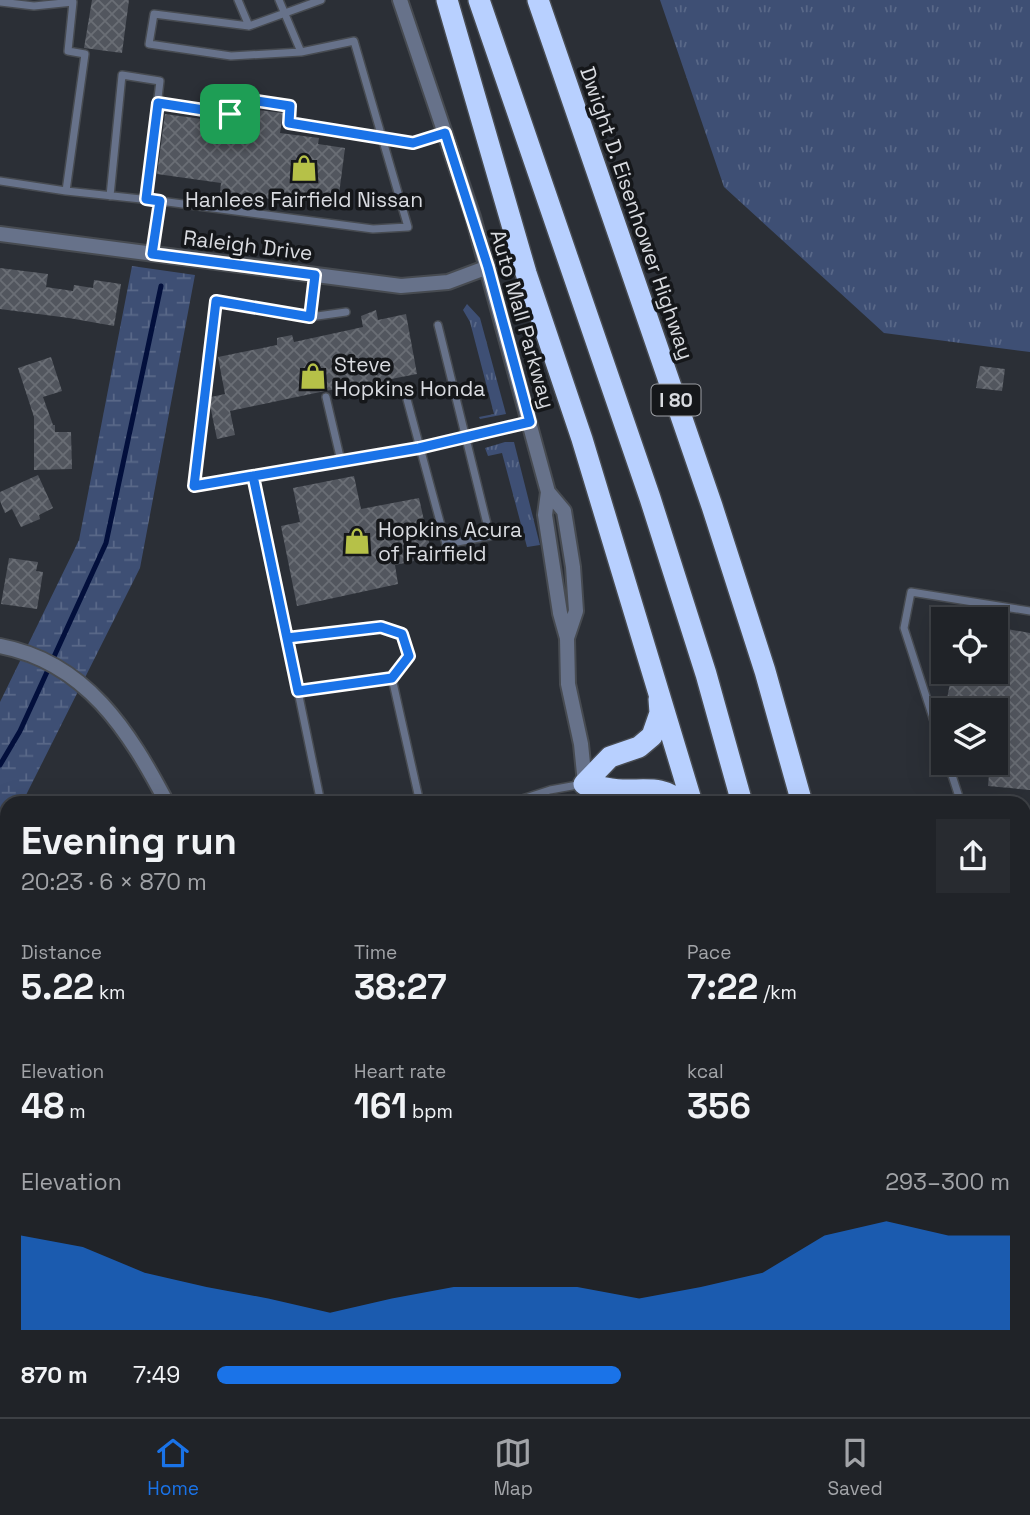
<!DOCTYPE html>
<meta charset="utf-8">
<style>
body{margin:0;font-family:"Space Grotesk",sans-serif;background:#282b30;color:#f1f3f6;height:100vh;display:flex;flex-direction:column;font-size:26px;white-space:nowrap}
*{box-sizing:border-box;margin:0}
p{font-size:23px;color:#a2a4a8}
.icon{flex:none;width:38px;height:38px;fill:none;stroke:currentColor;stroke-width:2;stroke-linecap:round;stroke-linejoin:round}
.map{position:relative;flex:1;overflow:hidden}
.drawer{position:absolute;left:0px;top:796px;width:1031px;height:621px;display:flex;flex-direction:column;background:#202328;border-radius:21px 21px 0 0;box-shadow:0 7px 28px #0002,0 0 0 2px #3d4045}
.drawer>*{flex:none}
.tools{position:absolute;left:931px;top:607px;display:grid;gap:14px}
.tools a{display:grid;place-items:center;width:77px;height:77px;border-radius:0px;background:#202328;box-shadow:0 7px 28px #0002,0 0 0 2px #3d4045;font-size:35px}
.pin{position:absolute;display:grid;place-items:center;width:60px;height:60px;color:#fff;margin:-30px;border-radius:14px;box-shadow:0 4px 10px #0006}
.round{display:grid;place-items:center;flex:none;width:74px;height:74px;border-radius:0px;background:#282b30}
.head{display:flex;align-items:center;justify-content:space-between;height:119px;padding:0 21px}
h1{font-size:38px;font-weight:700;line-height:52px}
.figures{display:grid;grid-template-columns:repeat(3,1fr);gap:10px;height:119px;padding:7px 21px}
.figures div{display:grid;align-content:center}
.figures b{font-size:35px;font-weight:700}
.figures small{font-size:19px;font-weight:400}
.figures p{font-size:19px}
.chart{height:196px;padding:14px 21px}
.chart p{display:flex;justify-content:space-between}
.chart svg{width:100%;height:126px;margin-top:7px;fill:#1a73e8;opacity:.7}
ul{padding:0 21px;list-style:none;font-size:23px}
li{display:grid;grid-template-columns:112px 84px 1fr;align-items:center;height:52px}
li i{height:18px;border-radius:9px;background:#1a73e8}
.tabs{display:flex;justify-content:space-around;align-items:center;height:98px;border-top:2px solid #3d4045;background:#202328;font-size:19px;color:#a2a4a8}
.tabs a{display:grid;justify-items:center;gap:4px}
.tabs .selected{color:#1a73e8}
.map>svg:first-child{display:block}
</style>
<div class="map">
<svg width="1030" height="1417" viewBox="0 0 1030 1417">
<defs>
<pattern id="grass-tufts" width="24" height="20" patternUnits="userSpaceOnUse" patternTransform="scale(1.75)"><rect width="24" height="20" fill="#3e4f74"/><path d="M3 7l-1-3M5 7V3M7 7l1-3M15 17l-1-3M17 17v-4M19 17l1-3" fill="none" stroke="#596888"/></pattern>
<pattern id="wetland-marsh" width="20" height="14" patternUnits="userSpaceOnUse" patternTransform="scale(1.75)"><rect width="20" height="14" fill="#3e4f74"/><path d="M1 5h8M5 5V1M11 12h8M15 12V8" fill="none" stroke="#596888"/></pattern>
<pattern id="building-cross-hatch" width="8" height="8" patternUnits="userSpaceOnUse" patternTransform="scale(1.75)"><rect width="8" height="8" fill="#52565e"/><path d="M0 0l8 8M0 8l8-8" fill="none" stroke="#6a6e75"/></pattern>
</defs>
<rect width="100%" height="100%" fill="#2b2f36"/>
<path fill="url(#grass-tufts)" d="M660,0h370v352l-146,-19 -160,-146z
M467,304l13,14 26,96 -26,5 -1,-2 15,-3 -24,-92 -7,-12z
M505,442h9l26,103 -13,2 -25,-94 -14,3 -3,-8z"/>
<path fill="url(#wetland-marsh)" d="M132,266l63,9 -55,293 -118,235h-15v20l-7,-1v-120l79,-162z"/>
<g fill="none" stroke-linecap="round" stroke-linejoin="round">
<path stroke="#020f3c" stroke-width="5" d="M0,765l20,-34 86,-188 55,-257"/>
</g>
<path fill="url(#building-cross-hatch)" d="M92,0h37l-7,53 -38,-5z
M249,109l34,4 -3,20 39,5 -1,6 27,4 -7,54 -36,-5 -2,6 -80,-11 1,-9 -64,-9 8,-60 81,11z
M0,268l48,6 -2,13 27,4 1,-6 19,3 1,-8 27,4 -7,42 -45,-8 -69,-9z
M376,310l2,10 28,-6 11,60 -26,5 2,3 -48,10 -1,-4 -19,3 -95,20 5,24 -18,4 -7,-34 1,-8 14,-3 -7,-37 59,-12v-7l15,-3 2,7 69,-15 -2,-11z
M51,357l11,34 -19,6 10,28h2v7h16l1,37 -38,1v-53l-16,-49z
M980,366l25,3 -3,22 -26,-3z
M38,475l15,33 -14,7 1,4 -19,8 -9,-18 -7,4 -5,-12v-9z
M354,476l7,33 58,-11 12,54 -18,4 1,5 -19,4 3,19 -101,22 -16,-80 19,-4 -7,-34z
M9,558l29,4 -2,9 7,1 -6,37 -36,-5z
M996,627l34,6v157l-42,-4 2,-23h6v-55l-49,-9 5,-27h44z"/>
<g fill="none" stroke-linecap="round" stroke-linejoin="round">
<defs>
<path id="service" d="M238,0l11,26
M0,2l34,4 39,-4 -5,49 17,3 -19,137 -66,-10
M301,52l-70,4 -82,-12 5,-30 95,12 72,-26
M158,103l72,11 21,-14 39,6 -1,17 124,20 31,-10
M66,191l94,10 213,28 35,-2 -54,-186 -53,11 -22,-52
M110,196l12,-121 38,6 -14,118
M152,253l8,-52
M346,312l-36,5 -94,-16 -22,185 226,-38 110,-26
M310,317l5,-42
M405,392l41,152 44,-8 -52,-211
M326,397l15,64
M253,476l34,162 94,-11 21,7 7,22 -17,22 28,125
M287,638l34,165
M298,691l94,-13
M943,749l-39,-121 7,-36 119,19
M948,763l13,40
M263,799l28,4
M510,803l40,-13 33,-6
M1024,942l6,1
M477,1410l51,7
M664,1417l2,-7"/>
<path id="minor" d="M0,234l401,52 47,-4 40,-15
M0,646c86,16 129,85 167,157
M0,927h7
M0,1128h7
M31,1410v7
M262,1410v7"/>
<path id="tertiary" d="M400,0l73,217 75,275 -3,23 15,98 7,25 1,46 13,60 6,59
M548,492l16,19 9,56 3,44 -9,27
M722,1410l2,7
M743,1410l1,7"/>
<path id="motorway" d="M447,0l79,273 56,166 110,364
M479,0l171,498 56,176 36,129
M538,0l174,506 53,165 37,132
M584,784l26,-27 29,-10 13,-11 8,-23 -1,-14
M584,784c12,2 26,6 39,6 19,1 43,-5 57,13
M786,1410l1,7
M817,1410l1,7
M856,1410l1,7
M914,1410l1,7"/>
</defs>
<use href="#service" stroke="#474b51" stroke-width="10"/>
<use href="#minor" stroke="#474b51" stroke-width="18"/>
<use href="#tertiary" stroke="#474b51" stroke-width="18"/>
<use href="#motorway" stroke="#474b51" stroke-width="24"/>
<use href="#service" stroke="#67728a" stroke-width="7"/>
<use href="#minor" stroke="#67728a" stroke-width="14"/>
<use href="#tertiary" stroke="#67728a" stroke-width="14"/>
<use href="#motorway" stroke="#b8d0ff" stroke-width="21"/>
</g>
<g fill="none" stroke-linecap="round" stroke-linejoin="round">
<defs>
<path id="route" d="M230,114l-72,-11 -12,96 14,2 -8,53 163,21 -5,42 -94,-16 -22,185 59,-10 34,162 94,-11 21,7 7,22 -17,22 -94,13 -45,-215 166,-28 111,-26 -42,-155 -43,-134 -32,10 -124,-20 1,-17 -39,-6 -21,14"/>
</defs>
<use href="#route" stroke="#fff" stroke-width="14"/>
<use href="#route" stroke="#1a73e8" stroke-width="9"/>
</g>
<defs>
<symbol id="shop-bare" viewBox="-9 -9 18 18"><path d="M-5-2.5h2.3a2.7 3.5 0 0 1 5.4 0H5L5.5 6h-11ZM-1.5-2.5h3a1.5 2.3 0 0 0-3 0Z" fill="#b6c148" stroke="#15171a" stroke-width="2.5" paint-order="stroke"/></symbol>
</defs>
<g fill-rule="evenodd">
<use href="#shop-bare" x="285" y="149" width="38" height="38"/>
<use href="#shop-bare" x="294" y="357" width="38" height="38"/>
<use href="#shop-bare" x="338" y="522" width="38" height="38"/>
</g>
<g text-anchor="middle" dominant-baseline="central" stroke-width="7" stroke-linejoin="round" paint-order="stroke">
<rect fill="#15171a" stroke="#9ea0a5" stroke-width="2" x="651.5" y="384.5" width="49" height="31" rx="5"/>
<g font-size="19" font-weight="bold" fill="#d9dbe0">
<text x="676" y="400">I 80</text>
</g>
<g font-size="21" fill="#d9dbe0" stroke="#15171a" text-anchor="start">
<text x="304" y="199" text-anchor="middle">Hanlees Fairfield Nissan</text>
<text x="334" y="364">Steve<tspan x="334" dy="24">Hopkins Honda</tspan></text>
<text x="378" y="529">Hopkins Acura<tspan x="378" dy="24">of Fairfield</tspan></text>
</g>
<g font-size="21" fill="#d9dbe0" stroke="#15171a">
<text transform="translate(637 213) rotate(71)">Dwight D. Eisenhower Highway</text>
<text transform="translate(248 245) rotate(7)">Raleigh Drive</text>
<text transform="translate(523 319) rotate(74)">Auto Mall Parkway</text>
</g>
</g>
</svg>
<div class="tools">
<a><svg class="icon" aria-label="locate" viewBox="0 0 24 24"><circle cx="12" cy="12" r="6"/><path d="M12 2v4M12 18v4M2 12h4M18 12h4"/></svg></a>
<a><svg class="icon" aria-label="layers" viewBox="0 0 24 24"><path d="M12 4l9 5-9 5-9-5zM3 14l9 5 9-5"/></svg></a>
</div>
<div class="pin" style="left:230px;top:114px;background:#1e9e55"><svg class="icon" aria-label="arrive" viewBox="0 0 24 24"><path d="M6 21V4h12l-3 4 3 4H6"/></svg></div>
<section class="drawer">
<div class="head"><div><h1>Evening run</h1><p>20:23 · 6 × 870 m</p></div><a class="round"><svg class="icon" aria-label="share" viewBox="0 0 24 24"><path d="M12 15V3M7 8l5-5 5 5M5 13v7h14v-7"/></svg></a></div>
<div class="figures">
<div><p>Distance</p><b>5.22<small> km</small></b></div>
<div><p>Time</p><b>38:27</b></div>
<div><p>Pace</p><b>7:22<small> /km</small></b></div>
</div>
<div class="figures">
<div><p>Elevation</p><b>48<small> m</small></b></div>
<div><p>Heart rate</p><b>161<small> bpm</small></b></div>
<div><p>kcal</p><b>356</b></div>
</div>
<div class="chart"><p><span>Elevation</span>293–300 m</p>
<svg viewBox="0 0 160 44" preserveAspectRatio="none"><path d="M0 44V11L10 15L20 24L30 29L40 33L50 38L60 33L70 29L80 29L90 29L100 33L110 29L120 24L130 11L140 6L150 11L160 11V44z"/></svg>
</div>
<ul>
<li><b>870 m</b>7:49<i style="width:51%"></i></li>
</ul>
</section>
</div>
<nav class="tabs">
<a class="selected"><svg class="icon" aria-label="home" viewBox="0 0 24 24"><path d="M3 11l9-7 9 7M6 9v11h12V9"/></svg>Home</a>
<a><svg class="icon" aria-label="map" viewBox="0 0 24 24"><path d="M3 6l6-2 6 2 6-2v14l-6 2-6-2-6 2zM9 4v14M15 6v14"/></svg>Map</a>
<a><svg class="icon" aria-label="saved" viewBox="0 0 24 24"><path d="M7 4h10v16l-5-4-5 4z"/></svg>Saved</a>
</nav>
